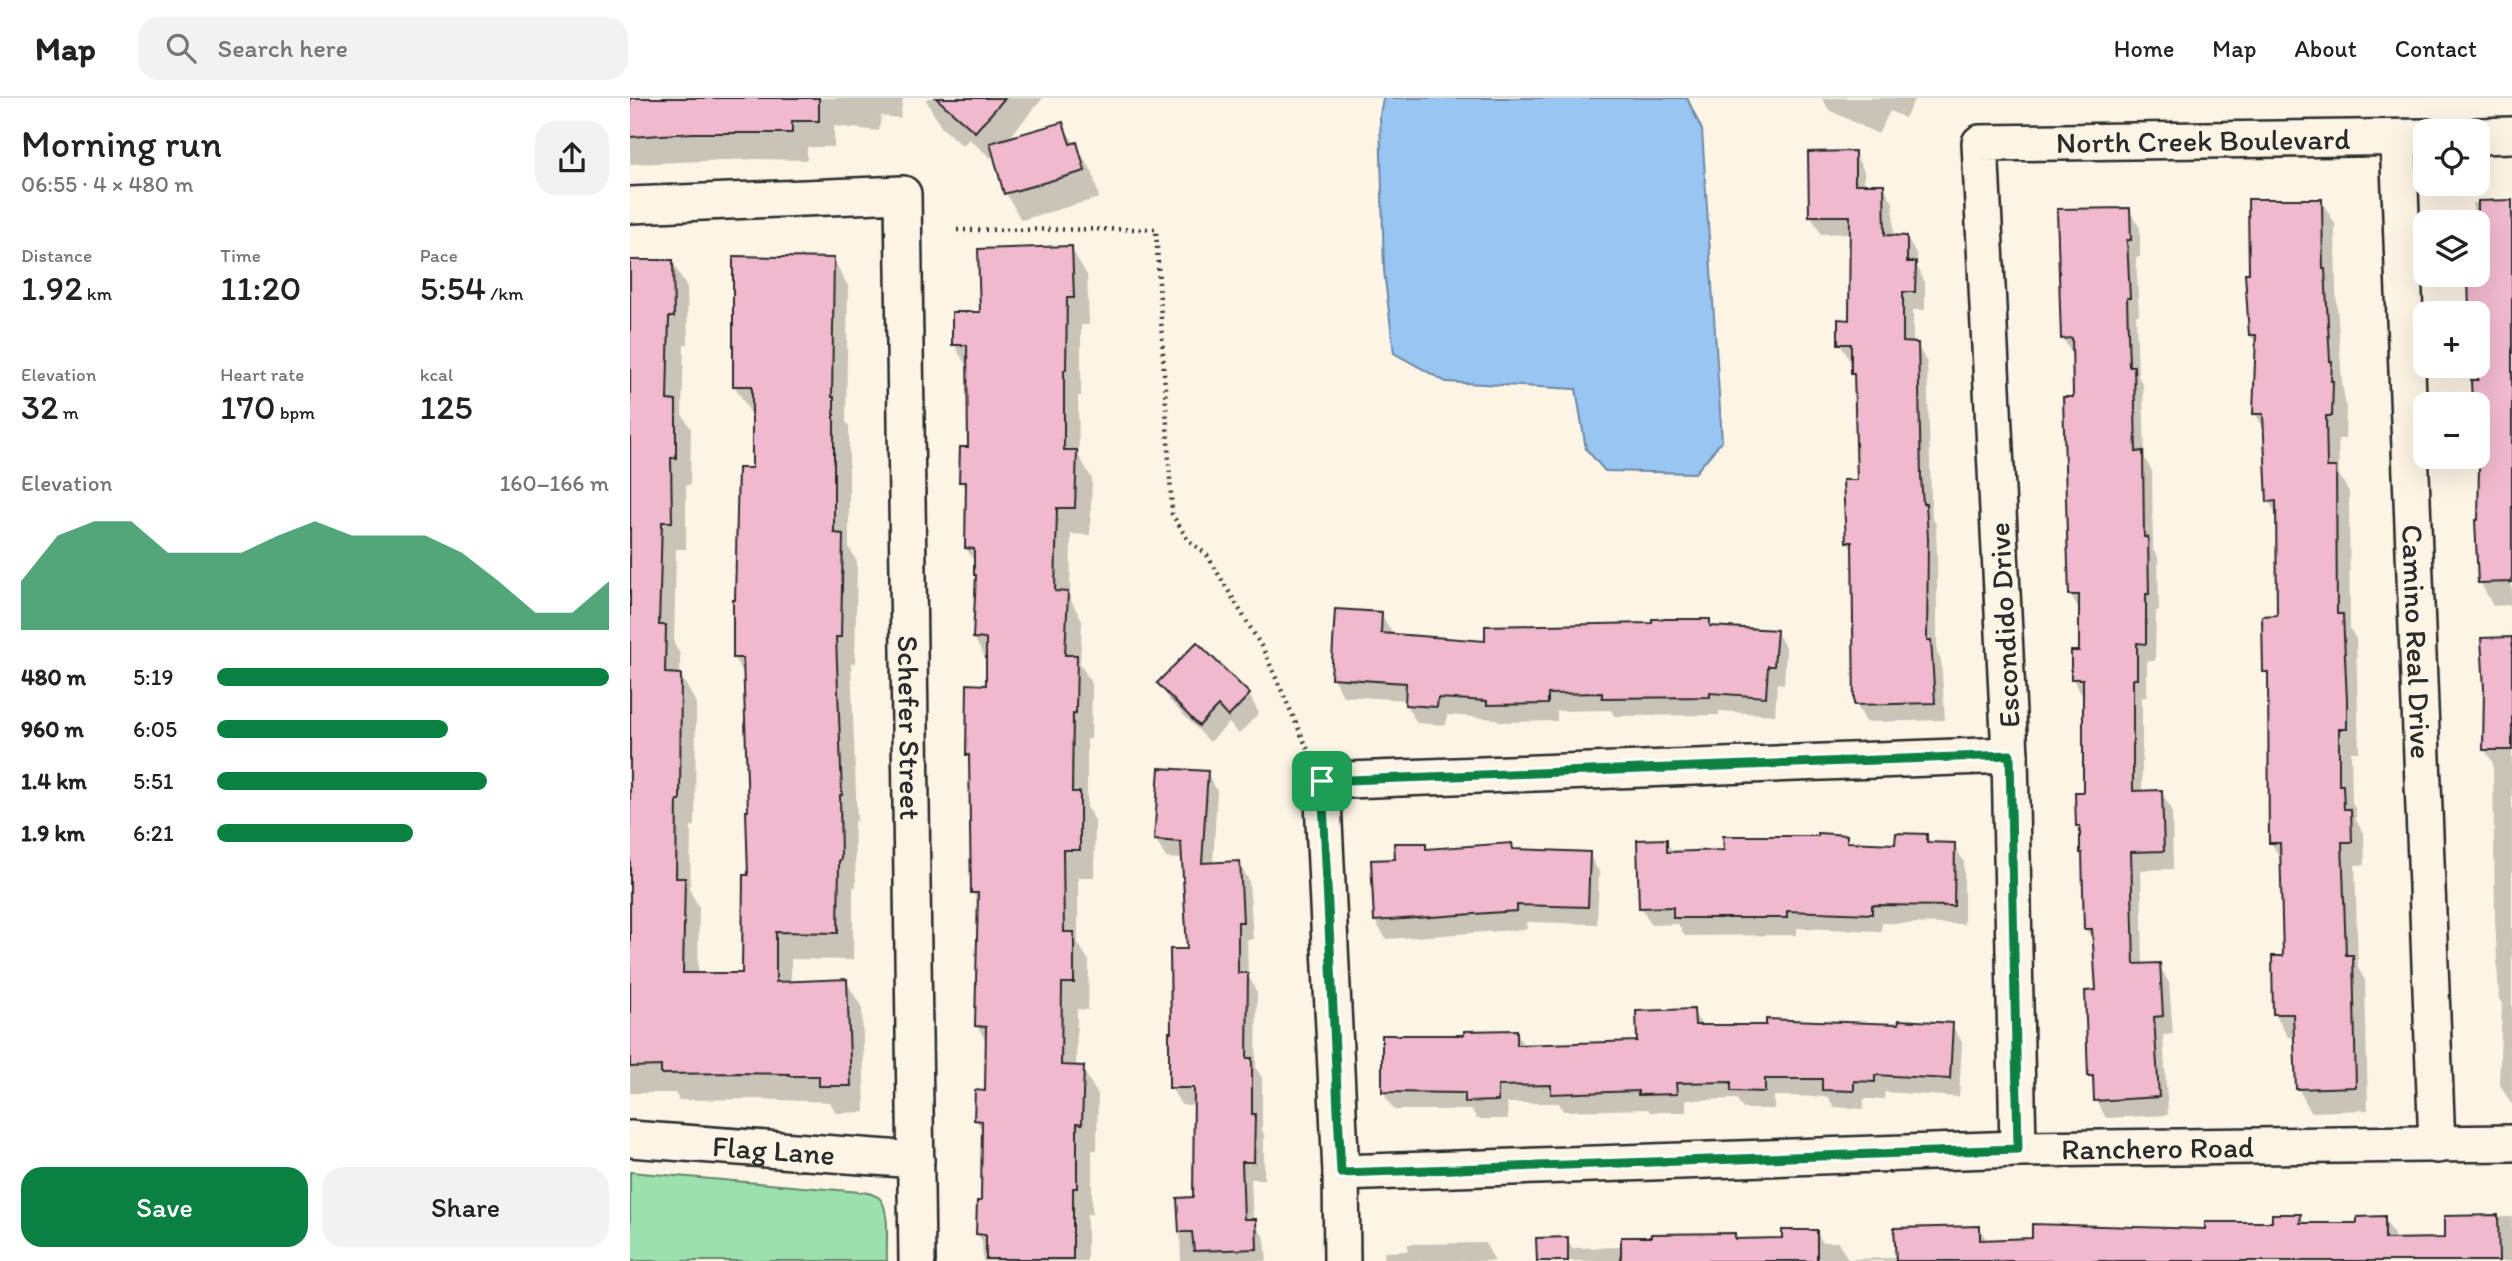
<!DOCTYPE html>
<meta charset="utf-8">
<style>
body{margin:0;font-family:Itim,sans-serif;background:#f2f2f2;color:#222;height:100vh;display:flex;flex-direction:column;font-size:26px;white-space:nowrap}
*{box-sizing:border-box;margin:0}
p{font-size:23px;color:#767676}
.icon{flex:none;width:38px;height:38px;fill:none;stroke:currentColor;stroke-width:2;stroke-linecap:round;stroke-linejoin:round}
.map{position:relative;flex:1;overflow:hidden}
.drawer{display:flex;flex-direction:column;background:#fff;width:630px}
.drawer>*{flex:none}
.controls{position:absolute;left:1783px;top:21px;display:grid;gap:14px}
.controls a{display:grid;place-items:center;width:77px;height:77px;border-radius:14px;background:#fff;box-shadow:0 7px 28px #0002;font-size:35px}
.pin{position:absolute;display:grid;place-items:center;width:60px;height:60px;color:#fff;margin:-30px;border-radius:14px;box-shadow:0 4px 10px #0006}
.round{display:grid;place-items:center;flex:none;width:74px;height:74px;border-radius:21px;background:#f2f2f2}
.overview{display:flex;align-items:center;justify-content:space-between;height:119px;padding:0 21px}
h1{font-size:38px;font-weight:600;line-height:52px}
.figures{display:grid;grid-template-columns:repeat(3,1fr);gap:10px;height:119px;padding:7px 21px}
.figures div{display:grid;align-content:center}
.figures b{font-size:35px;font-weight:600}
.figures small{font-size:19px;font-weight:400}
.figures p{font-size:19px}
.chart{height:196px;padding:14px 21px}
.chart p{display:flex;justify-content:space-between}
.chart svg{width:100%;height:126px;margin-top:7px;fill:#0b8043;opacity:.7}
.primary-button{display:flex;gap:14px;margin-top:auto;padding:14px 21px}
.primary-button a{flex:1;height:80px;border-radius:21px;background:#0b8043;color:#fff;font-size:28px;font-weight:600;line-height:80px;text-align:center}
.primary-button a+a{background:#f2f2f2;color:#222}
ul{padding:0 21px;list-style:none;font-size:23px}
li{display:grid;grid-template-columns:112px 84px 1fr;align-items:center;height:52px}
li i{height:18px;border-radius:9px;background:#0b8043}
header{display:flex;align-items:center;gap:42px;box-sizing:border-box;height:98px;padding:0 35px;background:#fff;border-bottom:2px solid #e0e0e0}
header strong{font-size:33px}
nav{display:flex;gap:38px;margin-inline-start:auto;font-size:24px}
.search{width:490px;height:63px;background:#f2f2f2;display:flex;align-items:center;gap:18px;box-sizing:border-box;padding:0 24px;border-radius:21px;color:#767676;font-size:26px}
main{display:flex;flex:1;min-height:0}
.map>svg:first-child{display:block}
</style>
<header>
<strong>Map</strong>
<div class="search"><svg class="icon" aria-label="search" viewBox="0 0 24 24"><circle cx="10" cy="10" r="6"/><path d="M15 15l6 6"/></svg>Search here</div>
<nav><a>Home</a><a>Map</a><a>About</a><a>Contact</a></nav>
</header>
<main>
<section class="drawer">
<div class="overview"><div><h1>Morning run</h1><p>06:55 · 4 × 480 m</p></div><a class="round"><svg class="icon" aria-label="share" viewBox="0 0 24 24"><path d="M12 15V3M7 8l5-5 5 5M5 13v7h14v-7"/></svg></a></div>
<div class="figures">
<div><p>Distance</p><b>1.92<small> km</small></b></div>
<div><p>Time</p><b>11:20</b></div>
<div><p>Pace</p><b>5:54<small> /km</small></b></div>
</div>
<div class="figures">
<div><p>Elevation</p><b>32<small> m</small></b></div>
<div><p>Heart rate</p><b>170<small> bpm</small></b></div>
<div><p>kcal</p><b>125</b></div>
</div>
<div class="chart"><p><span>Elevation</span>160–166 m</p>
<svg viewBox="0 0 160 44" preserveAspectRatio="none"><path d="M0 44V27L10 11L20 6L30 6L40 17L50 17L60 17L70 11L80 6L90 11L100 11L110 11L120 17L130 27L140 38L150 38L160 27V44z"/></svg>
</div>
<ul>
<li><b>480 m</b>5:19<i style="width:100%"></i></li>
<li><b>960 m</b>6:05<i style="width:59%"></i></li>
<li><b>1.4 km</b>5:51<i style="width:69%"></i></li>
<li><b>1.9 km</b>6:21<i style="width:50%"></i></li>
</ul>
<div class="primary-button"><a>Save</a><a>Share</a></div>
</section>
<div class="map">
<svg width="1882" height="1163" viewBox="0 0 1882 1163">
<rect width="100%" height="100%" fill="#fcf5e5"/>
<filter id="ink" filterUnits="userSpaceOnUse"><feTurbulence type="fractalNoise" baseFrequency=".0143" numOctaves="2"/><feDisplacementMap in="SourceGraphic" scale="14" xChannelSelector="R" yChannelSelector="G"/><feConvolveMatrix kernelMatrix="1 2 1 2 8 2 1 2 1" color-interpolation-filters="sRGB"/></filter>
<g filter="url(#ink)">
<path fill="#9ce1ad" stroke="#64866c" stroke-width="2" d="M0,1074l231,20c7,1 15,2 20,8 9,12 5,46 6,61h-257z"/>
<path fill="#99c5f3" stroke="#6d87a3" stroke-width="2" d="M753,0h304l15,32 20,311 -27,32 -90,-2 -19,-22 -10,-60 -130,-7 -52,-29 -10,-82 -4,-156z"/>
<path fill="#0003" d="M0,0h273l-3,20 -19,-2 -2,15 -45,-5v21h-27v13l-51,-1 -126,5z
M298,0h115l-36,42 55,-16 30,47 7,27 -78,22 -15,-27 -11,-39 -4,4 -22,-19 -6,7 -22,-19 -15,-27z
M1192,0h93l-10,20 -15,-7 -12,23 -49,-24z
M1224,55l10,18v15l19,-1 10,18 1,34h12l11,18v11l8,16v28h-12v34l4,1 10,18 4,134 1,21 4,6 1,34v95l4,7 4,60 -79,2 -10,-18 -2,-152 -7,-11 12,-59 -3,-105 -3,-4v-12h-3l-10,-18 11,-22 1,-88 -31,1 -10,-18z
M1691,102l14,24 1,67 6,92 4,24 -1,32h-7l1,36 10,17 1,137 6,10 3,113h-8l1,51 4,7v10l8,14 1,31h-10l3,103 7,12 3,130 -57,2 -13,-24 -2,-51h-8l-14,-24 11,-56 -3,-95 -11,-20 -1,-162 -5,-9 14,-54 -1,-99 -9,-17 -3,-69 -11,-19 3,-66 -8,-13v-60z
M1882,104v434l-2,-31 -17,1 -13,-24 2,-159 -4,-6v-13h-4l-2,-22h8l-2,-69h-7l-1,-38h8v-53h-4l-1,-19z
M1499,112l11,18v29h-4l3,58h-3l2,61 5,9 2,74 7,12 1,79 5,7 1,54h-3l-1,50h-8v36h-5v96l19,-1 11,18 1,59 -32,1 2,96 16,-1 10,18 4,51 -10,1 5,80 -62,3 -10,-18 -1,-15 -5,-10 8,-83 -3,-48 -9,-15 -4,-97 -4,-7 7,-31 -2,-97 -10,-18 7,-26 1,-41 -10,-17 4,-196 -2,-43 -10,-18z
M441,150l16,27 2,50h-8v71h-3l1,60 13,23 -2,56 -19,-1 -1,65 12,21 -2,44 12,20 -1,55h-4v68l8,14 -1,56h-16v66l11,18 -1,49 -11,-1 -1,59h6l16,27 -1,55h-5v64h-5v47h-104l-1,-20 -4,-7 5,-32 1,-69 -8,-13 11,-27 1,-49 -11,-18 2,-122 -6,-11 -2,-133 -3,-5 19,-68v-26l-13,-23 3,-60 -1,-14 -10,-16 2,-55 -7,-12 8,-32v-78l-15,-27 28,-31z
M203,161l15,27 -2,136 3,4v122l8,14 -2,101h-4l6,158h-3l2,66h-3v73l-62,-1v24l55,-2 16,27 3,104 -29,1 -6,-11 -73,-3 -78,1 -4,-7h-45v-831l42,-1 15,27 1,56h-4l-2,70 9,15 -1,56h-4v64h-10l-2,95 6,10v20l16,29 -1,123h-4l-1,65 9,16 -1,68h46l6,-98v-65l-5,-136 -11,-18 20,-189v-56l-4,-1 -16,-27z
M751,516l11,18 -1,4 96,7 222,-23 4,8 63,3 10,18 -2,35 -7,-1 -2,32 -56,-4v4l-105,1 -3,-6 -54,1v10l-58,1 -2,-3 -50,-4 -1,10 -29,-2 -11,-18 1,-5 -64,-4 -10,-18z
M1882,540v467l-13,-22 3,-79 -3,-5 -4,-80 -2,-156 -8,-13z
M567,547l52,50 10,18 -20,21 -10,-11 -19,19 -40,-41 -10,-18z
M577,675l10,18 -4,73 26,-1 10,18 4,58 -6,1 1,35 9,18 -1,75 6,10v52l2,4v45h-13l2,42 12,18 2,22h-86l-2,-61 16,-1 1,-94h-15l-10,-18 18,-136 -6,-92 -17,-1 -10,-18z
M1296,737l5,9h23l10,18v62l-82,-1 -1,8 -84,-3v7l-112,1 -7,-12 -27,1 -10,-18 25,-66 7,12 52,-1 121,-15 4,7 47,2z
M795,746l3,7 83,-6 4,6 74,3 10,18 -2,52 -71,-2 1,7 -141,10 -11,-18 22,-60z
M1063,913l9,15 249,-2 11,18 -3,55 -74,-5 -1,7h-20l-1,10 -29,-2 -6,-10 -54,-1v13h-31l-6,-10 -51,1v12h-36l-2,-3 -85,2 -4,-8h-52l1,16h-31l-5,-9h-78l-11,-18 82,-55 51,-5 8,14 115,-3z
M1670,1118l5,9h54l25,-8 10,18v6l52,-2v-21l66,-1v44h-973l28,-22 5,9 51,-1 111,-12 3,5h47l32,-9 6,11h16l10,17 50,-1 81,-31 8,14 220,-10 66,-8z
M855,1145l10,18h-110l-1,-9 24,-1v-7z"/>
<path fill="#f1b9ce" stroke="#2b2b2b" stroke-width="2" d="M0,0h189v23h-27v12h-99l-63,4z
M306,0h69l-30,34z
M433,24l7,22 7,-2 8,29 -81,23 -14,-51z
M1225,53v33h29l1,51 22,1v26h9l-1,30h-12v50l15,1 3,134 2,27h3l2,35 -1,101h4l4,63 -81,2 -2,-163h-6l-3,-62h14l-3,-107h-3v-29h-13v-25l11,1 1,-104h-41l-1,-64z
M1618,101h74l1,70h2l5,92h2l-1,20h2l-1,35h-6l1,51h9l1,147h6l4,87v28h-8v56h4l1,24h7l1,33h-10l4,113h7l3,132 -60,2 -3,-75h-20l-1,-58h11l-3,-113h-11l-1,-171h-5l-1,-56 15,-1 -1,-114 -9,1 -4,-88h-10l3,-79h-7l-4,-62h4z
M1882,102v382l-34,1 -3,-63h3l2,-110h-2v-6h-6l-1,-24h7v-67h-9l-1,-38h10v-74z
M1500,110l1,32h-4l3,58h-3l2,68h5l2,86 7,-1 1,86h4l1,57h-3v50l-9,-1v36h-4v112l29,-1 2,61 -33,1 3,112 26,-1 3,53 -9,1 5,80 -65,4 -1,-25h-5l-3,-85 11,-1 -4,-61h-8l-2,-76h-2v-27h-4l-1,-34h8v-113h-12v-28h8v-56h-10l-2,-62 -4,-136h10l-1,-59 -11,1 -4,-130z
M442,148l2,52h-7l-1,72h-2v80h13l-2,58h-18l-2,83 13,1 -3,63h12l-1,58h-3l-1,79h8v58h-17l1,82h10v51h-12l-1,82 23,1 -2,58 -5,-1v65h-4v71h-87v-24l-10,-1 1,-33h4l1,-80 -8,-1 1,-30 10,1 1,-64 -11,-1 3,-133h-7l-2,-138h-3l1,-71 19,1v-46l-13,-1 3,-63h-2v-26l-9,-1 1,-66h-7l1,-35h8l-1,-102h-15v-33h28l-2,-63z
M103,158l101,2 -2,139h2v136l9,1 -2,103h-5l6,158h-2l1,65h-2l-1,73 -62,-1v50l71,-3 4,107h-32v-10h-30v-2l-49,-1 -79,1v-8l-31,1v-807h43l1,57h-5l-2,83 9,1v57h-5l1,64h-10l-3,103h7l-1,48 16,1 -1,126h-3l-1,78h9l-2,95h59l1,-98h5l-2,-64h2l-5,-153h-10v-58h2l3,-132h14v-82h-19z
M705,511l47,3 -1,21 104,8v-15l167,-3v-4h58v7l67,4 -3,36h-6l-2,31 -56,-4v4l-108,1v-5l-54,1v10l-61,1v-4l-49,-3 -1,9 -32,-2 1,-22 -75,-5z
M1882,539v113h-29l1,-61 -3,-51z
M567,544l53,52 -22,23 -10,-11 -19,20 -42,-43z
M529,670l49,3 -6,92 38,-2 3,61h-5v51h10l-1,85h5v56h3l-1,48h-12l2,57h12l1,30 -63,2 -2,-19h-13l-2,-34 16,-1 1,-109h-25v-56h2l-1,-83h17l-6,-107 -27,-2z
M1188,735l29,2v7l48,2 1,-11 31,1v8l28,1 -1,63 -82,-1v9l-85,-3v7h-114v-11l-34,1 -2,-68 30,-1v13l57,-2 -1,-14h95z
M764,745h32v6l86,-6 1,6 77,3 -2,55 -71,-2v6l-143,10 -3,-61 24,-1z
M1064,911l1,16h71v-6l132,5 1,-4 54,3 -3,56 -75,-4v7l-21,-1v10l-32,-1v-11h-57v13l-34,-1v-9l-55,1 1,11 -39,1v-4l-87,3v-9l-53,1v15l-33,1v-9l-83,-1v-57h82v-4l53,-1v15l120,-4 -1,-30z
M1642,1116h29l-1,9h57v-6l28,-1v23l59,-1v-22l54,-1 1,46h-603l-2,-33 86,-2v14l52,-2v-14l173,5v-7h67z
M1152,1132h35v31h-196v-24h30v-3l84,-1v6l47,-1z
M938,1139v24h-31l-1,-23z"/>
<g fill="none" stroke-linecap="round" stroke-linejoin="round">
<defs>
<g id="minor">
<path d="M1848,38l34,-1"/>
<path id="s1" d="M1768,40l39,1007"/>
<path id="s2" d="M0,107l273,-11 14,1067"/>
<path id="s3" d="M0,1041l286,21"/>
<path id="s4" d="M1388,1051l-8,-394 -30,-612 446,-6"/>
<path id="s5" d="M711,1075l677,-24 494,-6"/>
<path d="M712,1163l-1,-88 -19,-392 688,-26"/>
</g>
</defs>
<use href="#minor" stroke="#2b2b2b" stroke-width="40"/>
<path stroke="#2b2b2b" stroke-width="4.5" stroke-dasharray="2 5" stroke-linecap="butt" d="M327,132l199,-1 16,285 16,26 19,15 56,94 46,103"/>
<use href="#minor" stroke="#fcf5e5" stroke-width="35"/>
</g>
</g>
<g fill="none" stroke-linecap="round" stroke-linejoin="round" filter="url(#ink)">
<defs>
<path id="route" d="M1380,657l8,394 -677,24 -19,-392z"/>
</defs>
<use href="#route" stroke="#fff" stroke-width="14"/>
<use href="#route" stroke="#0b8043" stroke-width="9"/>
</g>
<g text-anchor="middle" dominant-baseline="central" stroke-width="7" stroke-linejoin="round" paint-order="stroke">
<g font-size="30" fill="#2b2b2b" stroke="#fcf5e5">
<text stroke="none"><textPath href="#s4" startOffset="1230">North Creek Boulevard</textPath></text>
<text transform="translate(1374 527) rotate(-93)">Escondido Drive</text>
<text stroke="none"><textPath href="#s1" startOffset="504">Camino Real Drive</textPath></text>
<text stroke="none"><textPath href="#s2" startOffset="807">Schefer Street</textPath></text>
<text stroke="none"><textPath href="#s5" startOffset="817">Ranchero Road</textPath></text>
<text stroke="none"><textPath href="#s3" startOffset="144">Flag Lane</textPath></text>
</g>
</g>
</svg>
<div class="controls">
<a><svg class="icon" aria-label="locate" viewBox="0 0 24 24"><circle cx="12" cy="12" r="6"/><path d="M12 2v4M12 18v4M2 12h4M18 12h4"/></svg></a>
<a><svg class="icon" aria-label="layers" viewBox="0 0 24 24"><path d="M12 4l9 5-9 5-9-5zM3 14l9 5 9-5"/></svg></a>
<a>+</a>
<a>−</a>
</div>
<div class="pin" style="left:692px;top:683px;background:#1e9e55"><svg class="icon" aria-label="arrive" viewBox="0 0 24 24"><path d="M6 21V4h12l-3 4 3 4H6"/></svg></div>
</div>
</main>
